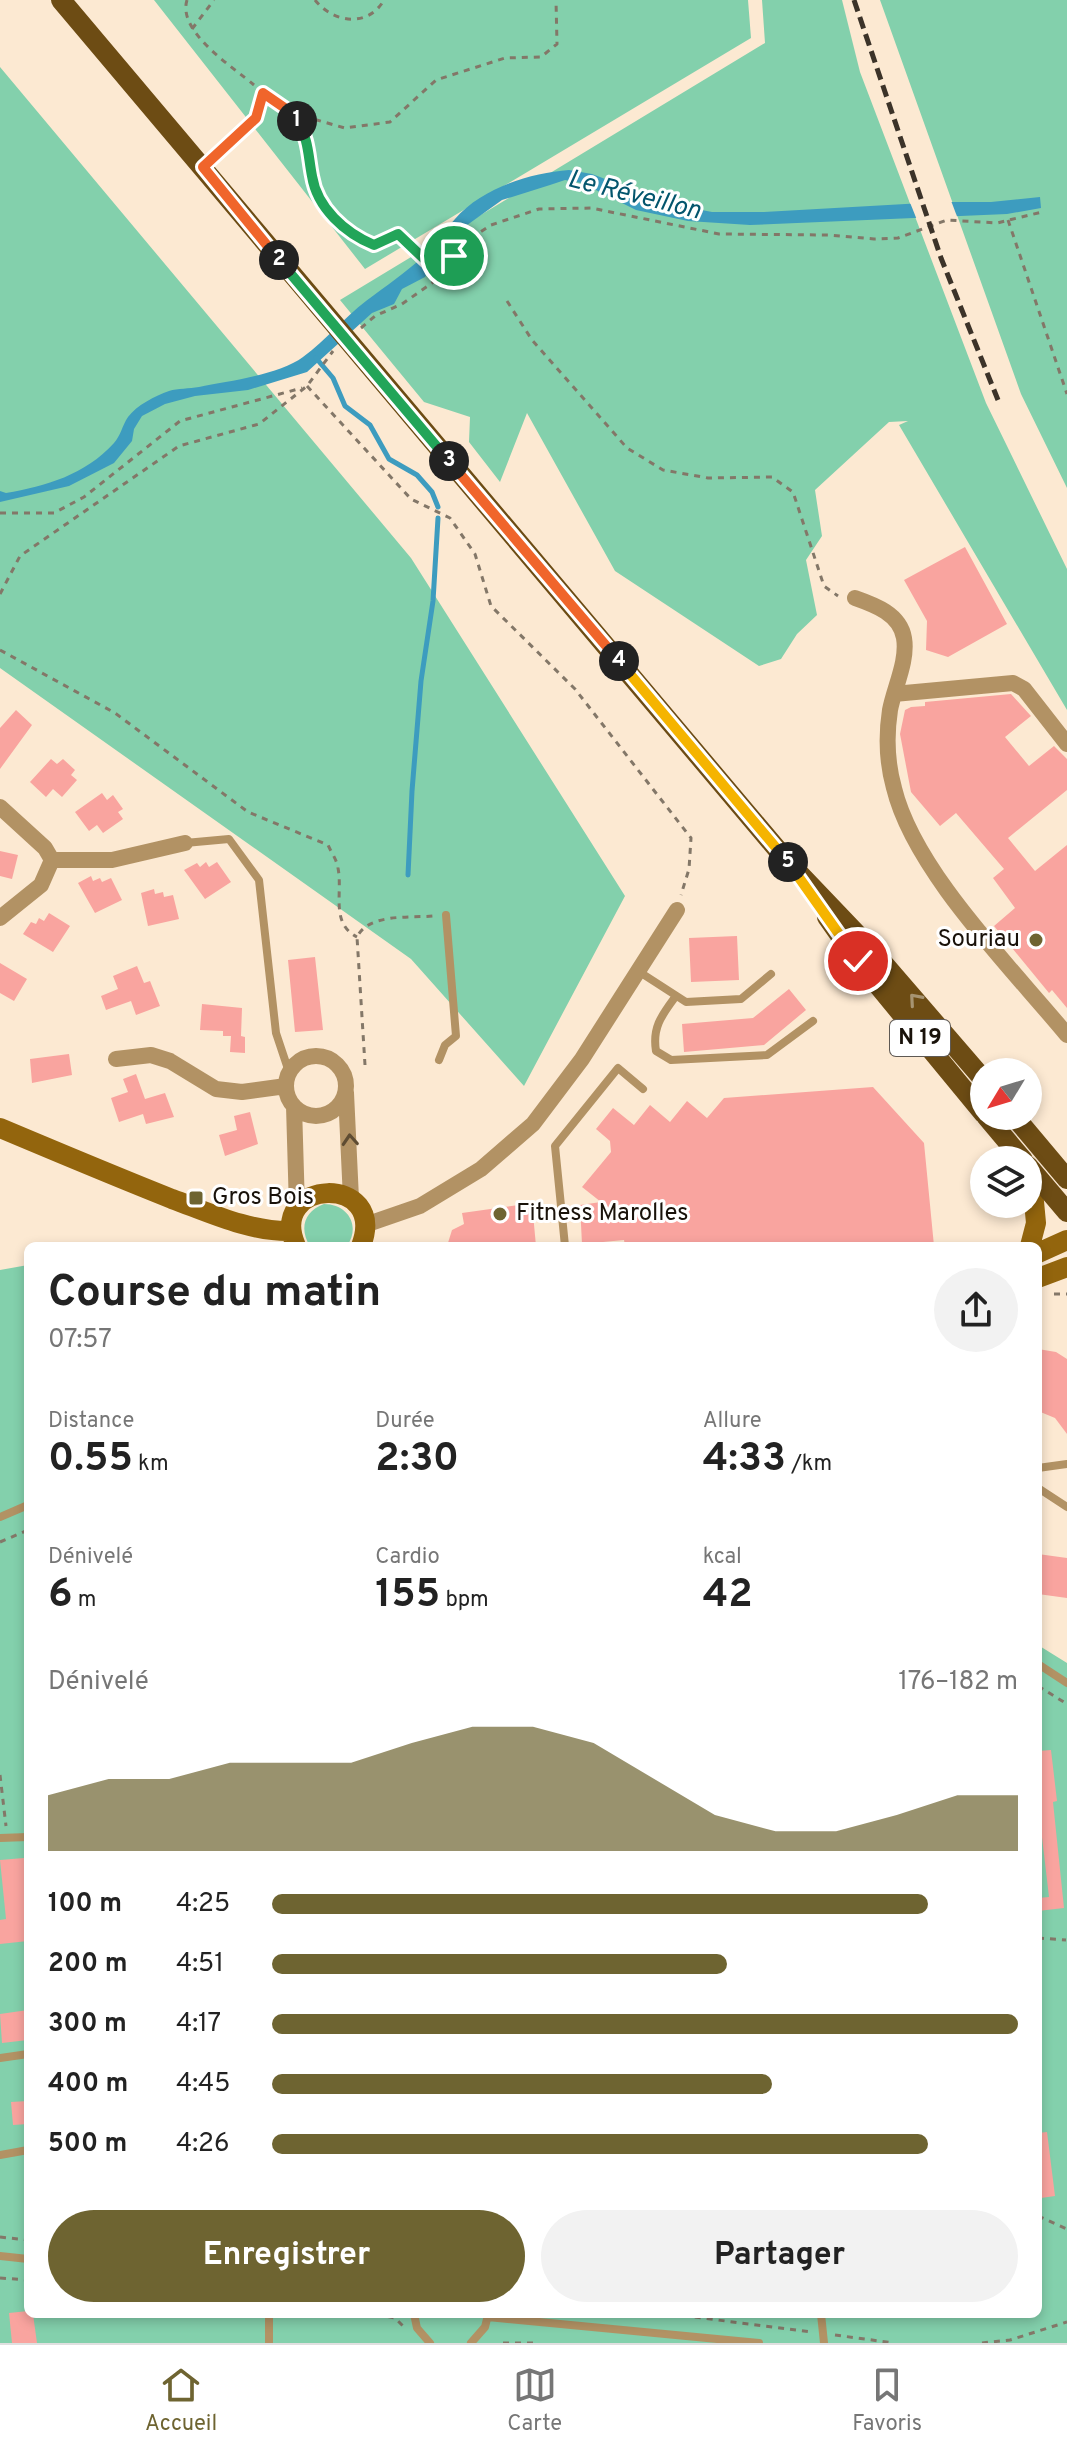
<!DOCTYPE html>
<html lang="fr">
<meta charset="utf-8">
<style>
body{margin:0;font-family:Overpass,sans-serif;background:#f2f2f2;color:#222;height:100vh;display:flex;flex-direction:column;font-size:30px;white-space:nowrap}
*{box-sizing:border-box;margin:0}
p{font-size:26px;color:#767676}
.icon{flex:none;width:44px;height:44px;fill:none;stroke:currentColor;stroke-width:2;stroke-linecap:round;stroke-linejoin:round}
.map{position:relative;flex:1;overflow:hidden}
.sheet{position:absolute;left:24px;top:1242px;width:1018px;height:1076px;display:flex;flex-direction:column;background:#fff;border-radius:12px;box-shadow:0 4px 12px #0003}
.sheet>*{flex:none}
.needle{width:52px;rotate:232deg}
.buttons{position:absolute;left:970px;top:1058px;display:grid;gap:16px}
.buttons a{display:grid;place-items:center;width:72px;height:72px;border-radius:50%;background:#fff;box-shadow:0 4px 12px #0003;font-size:40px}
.pin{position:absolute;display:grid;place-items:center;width:68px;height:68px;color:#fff;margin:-34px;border:4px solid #fff;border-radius:50%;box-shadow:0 2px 8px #0007}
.km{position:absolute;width:40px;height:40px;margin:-20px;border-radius:50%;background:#222;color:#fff;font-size:22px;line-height:40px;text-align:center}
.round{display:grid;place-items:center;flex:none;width:84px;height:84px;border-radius:42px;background:#f2f2f2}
.overview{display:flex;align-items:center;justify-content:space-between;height:136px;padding:0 24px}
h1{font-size:44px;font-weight:700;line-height:60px}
.stats{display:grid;grid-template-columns:repeat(3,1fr);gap:12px;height:136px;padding:8px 24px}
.stats div{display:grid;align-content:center}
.stats b{font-size:40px;font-weight:700}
.stats small{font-size:22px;font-weight:400}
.stats p{font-size:22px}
.chart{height:224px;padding:16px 24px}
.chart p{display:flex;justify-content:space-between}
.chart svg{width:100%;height:144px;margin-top:8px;fill:#6e6431;opacity:.7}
.button{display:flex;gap:16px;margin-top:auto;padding:16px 24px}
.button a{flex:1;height:92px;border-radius:48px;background:#6e6431;color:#fff;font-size:32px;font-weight:700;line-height:92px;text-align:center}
.button a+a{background:#f2f2f2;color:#222}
ul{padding:0 24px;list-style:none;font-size:26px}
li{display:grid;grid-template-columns:128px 96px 1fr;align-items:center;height:60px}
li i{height:20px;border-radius:10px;background:#6e6431}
.dock{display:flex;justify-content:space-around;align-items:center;height:112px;border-top:2px solid #e0e0e0;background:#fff;font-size:22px;color:#767676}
.dock a{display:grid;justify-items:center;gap:4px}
.dock .active{color:#6e6431}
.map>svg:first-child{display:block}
</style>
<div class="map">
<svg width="1067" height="2343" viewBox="0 0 1067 2343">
<rect width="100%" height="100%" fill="#fce9d2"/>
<path fill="#83d0ac" d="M154,0h594l3,38 -386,231z
M762,0h80l18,72 126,331 81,166v141l-168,-285 9,-4 -19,1 -74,68 7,46 -16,24 11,55 -20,19 -16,25 -22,7 -144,-95 -88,-158 -27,69 -31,-40 1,-25 -46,-15 -84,-102 425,-257z
M880,0h187v488l-46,-94z
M0,67l411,491 214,338 -101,190 -113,-127 -411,-291z
M324,1204c24,0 37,22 23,42h-37c-11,-17 -6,-35 14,-42z
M28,1265v1049h1010v-669l29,18v680h-1067v-1073z"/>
<path fill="#3d9cbf" d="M569,170l23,4 79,30 41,8h52l177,-10h50l49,-5 1,11 -34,6 -257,11 -62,-4 -52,-11 -54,-27 -17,-3 -15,5 -48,15 -46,33 -31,44 -23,12 -8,15 -22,9 -65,59 -59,18 -53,6 -30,8 -23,12 -8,13 -2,12 -18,22 -45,23 -69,16v-11l6,2c40,-7 79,-18 108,-50 7,-8 8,-17 14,-26 9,-12 27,-21 41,-26 9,-3 20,-2 30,-4 29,-6 80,-12 104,-30 23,-17 41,-39 63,-56 20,-15 39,-28 58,-45 12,-11 20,-25 31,-37 27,-31 75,-46 114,-49z"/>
<path fill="#fce9d2" d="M941,198h9l8,21 -41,1 -8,-20z"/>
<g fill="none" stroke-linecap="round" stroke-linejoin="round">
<path stroke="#3d9cbf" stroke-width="5" d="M316,358l17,20 12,28 25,19 19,34 28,16 15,17 6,15
M408,875l4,-84 9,-110 12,-80 5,-83"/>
</g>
<path fill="#f9a49f" d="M965,547l42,77 -59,33 -22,-7 1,-29 -23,-41z
M1011,694l20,22 -26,21 24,29 25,-20 13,13v31l-59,48 27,33 32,-26v163l-15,-18 -3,3 -55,-67 21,-18 -22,-30 11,-9 -48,-56 -16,13 -29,-34 -11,-58 5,-24 6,-3 14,-1v-4z
M16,710l16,15 -32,44v-41z
M51,759l6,5 6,-5 12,11 -4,5 6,5 -15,17 -9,-8 -7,8 -16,-15z
M102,793l5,7 6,-5 10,14 -5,3 5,7 -20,14 -6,-8 -8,6 -14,-19z
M0,851l18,4 -6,24 -12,-3z
M206,862l3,5 8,-5 14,20 -26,17 -21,-29 13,-7 3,4z
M91,876l2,5 7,-3 2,4 9,-4 11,22 -27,13 -17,-30z
M154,889l1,5 8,-2 1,5 9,-2 6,24 -31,7 -7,-33z
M49,913l21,13 -17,26 -30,-18 8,-12 5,2 3,-6 5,3z
M737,936l2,44 -48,2 -2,-44z
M315,957l8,73 -28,2 -7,-72z
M0,963l27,16 -13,22 -14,-8z
M137,966l7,17 6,-2 10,25 -24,9 -5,-14 -25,9 -5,-14 17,-7 -5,-13z
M789,989l17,21 -42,35 -80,7 -2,-28 71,-6z
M202,1004l40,4 -1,28 4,1v16l-15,-1 1,-16h-8v-5l-23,-1z
M69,1054l3,21 -40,8 -2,-24z
M136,1074l9,25 20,-6 9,24 -28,7 -3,-10 -24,8 -8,-24 17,-6 -5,-13z
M873,1087l51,56 10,103h-309l-1,-6 -42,4 -2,-39 21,-3 -19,-15 29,-35 -1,-11 -14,-12 17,-21 21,17 16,-20 20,17 17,-21 20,17 17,-20z
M250,1112l8,32 -33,12 -6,-21 18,-5 -3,-14z
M532,1203l4,43h-89l5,-16 12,-6 -2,-11z
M1038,1349l18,3 11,7v75l-12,-16 -17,-7z
M1038,1554l29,4v40l-29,-4z
M1051,1750l6,51 -4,1 11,106 -26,3v-13l11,-1 -11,-94v-52z
M24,1858l4,34v49l-28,3v-24l6,-1 -6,-59z
M28,2010v30l-26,3 -2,-29z
M28,2101v23l-15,1 -2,-23z
M1047,2132l8,64 -14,2 -3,-65z
M28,2311v3h5l4,29h-25l-3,-30z"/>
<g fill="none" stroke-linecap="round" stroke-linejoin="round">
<path stroke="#837768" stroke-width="3" stroke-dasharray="6 6" stroke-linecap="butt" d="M187,0c-10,32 46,67 67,85
M315,0c18,23 53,28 69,0
M192,29l22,-29
M273,100c39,28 30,38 39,79 7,31 34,55 62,66l24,-11 42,40
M292,113l53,15 45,-6 46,-42 69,-22 36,-1 16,-13 -1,-44
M1008,220l59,174
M507,301l25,39 95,108 36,22 45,8 64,-1 21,15 31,94 14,10
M361,328l14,-12 27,-12 30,-21 30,-36 17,-14 12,-8 48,-16 52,-1 128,26 110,1 45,4 24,-1 49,-18 50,3 45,-11
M307,386l104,113 39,19 25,36 16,52 84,83 116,149 -2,31 -8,26
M0,513h54l30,-16 96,-76 122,-33
M0,594l20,-38 159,-110 80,-22 48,-38 26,-35
M0,650l115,63 133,99 80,33c3,7 9,15 10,23 5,25 -8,55 19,69
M365,1065l-8,-128c12,-24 53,-19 76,-21
M1054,1294h13
M0,1542l28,-12
M1038,1686l29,18
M0,1775l6,51
M1038,1938l28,2
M1038,2216l29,13
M0,2237l28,3
M0,2278l28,2
M376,2314l19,4 9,9
M671,2314l140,18
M835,2335l59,8
M503,2343h35
M982,2343l28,-3 57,-18"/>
<path stroke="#b29264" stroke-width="8" d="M204,167l52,-49 7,-25
M185,843l44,-4 30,41 17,153 13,39
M638,971l48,31 55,-3 30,-25
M676,996c-14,19 -24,31 -20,55l15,9 96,-5 46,-34
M439,1060l6,-15 11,-9 -10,-121
M565,1246l-10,-100 63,-78 25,21
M1038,1468l29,-4
M1038,1488l29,19
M0,1517l28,-12
M1038,1664l29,19
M0,1838l28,-1
M0,2058l28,-4
M0,2155l28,-5
M0,2256l28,3
M269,2314v29
M414,2314l3,14 13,15
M821,2314l3,29
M488,2317l271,26
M471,2343l14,-16 3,-12"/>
<path stroke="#b29264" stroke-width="16" d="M855,598c20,7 45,16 49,40 4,23 -10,50 -14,72 -4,26 -3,53 4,78 20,83 118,180 173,247
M894,694l119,-11 11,6 43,55
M0,807l45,41 7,12 -11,25 -41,33
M52,860h60l73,-17
M286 1086a30 30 0 1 1 60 0a30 30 0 1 1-60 0Z
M116,1059l35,-4 19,6 46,28 26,3 44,-6
M346,1093l5,106
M294,1106l3,102
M365,1225l55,-19 61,-37 52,-45 49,-65 95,-149"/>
<path stroke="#93650d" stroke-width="20" d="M0,1128c57,24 114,48 172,71 38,14 78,33 119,32
M296,1246c-30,-68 93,-73 65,0
M1030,1246l6,-23 -5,-53
M1038,1253l29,-13
M1038,1278l29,-11"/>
<path stroke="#6d4c14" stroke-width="20" d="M61,0l726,861 84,88 113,131
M827,917l31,44 126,153
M986,1116l37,44
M1014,1116l53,63
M1028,1166l39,46"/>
<path stroke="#3c3329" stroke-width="5" stroke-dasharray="12 6" stroke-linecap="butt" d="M854,0l87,258 57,142"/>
</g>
<defs><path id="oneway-chevron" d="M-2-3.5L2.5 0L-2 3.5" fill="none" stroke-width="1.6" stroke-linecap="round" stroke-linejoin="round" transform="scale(2)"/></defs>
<use stroke="#a79472" href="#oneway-chevron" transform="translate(915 999) rotate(-131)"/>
<use stroke="#5e4c32" href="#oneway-chevron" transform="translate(350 1140) rotate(-94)"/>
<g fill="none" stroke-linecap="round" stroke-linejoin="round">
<defs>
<path id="split-1" d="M297,121c12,18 11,35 15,55 5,32 33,57 62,69l24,-11 42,40 14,-18"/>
<path id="split-2" d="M279,260l-76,-93 53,-49 7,-25 29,20 5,8"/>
<path id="split-3" d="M279,260l170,201"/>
<path id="split-4" d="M449,461l170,200"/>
<path id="split-5" d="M619,661l169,201"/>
<path id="split-6" d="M788,862l70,99"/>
</defs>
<use href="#split-1" stroke="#fff" stroke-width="16"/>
<use href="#split-2" stroke="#fff" stroke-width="16"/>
<use href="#split-3" stroke="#fff" stroke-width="16"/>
<use href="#split-4" stroke="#fff" stroke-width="16"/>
<use href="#split-5" stroke="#fff" stroke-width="16"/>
<use href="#split-6" stroke="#fff" stroke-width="16"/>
<use href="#split-1" stroke="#22a559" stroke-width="10"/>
<use href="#split-2" stroke="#f0652b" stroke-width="10"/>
<use href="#split-3" stroke="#22a559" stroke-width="10"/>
<use href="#split-4" stroke="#f0652b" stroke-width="10"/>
<use href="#split-5" stroke="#f5b400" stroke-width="10"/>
<use href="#split-6" stroke="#f5b400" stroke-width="10"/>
</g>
<g fill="#6e6431" stroke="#fff" stroke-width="3">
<circle cx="1036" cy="940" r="8"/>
<rect x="188" y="1190" width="16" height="16" rx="4"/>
<circle cx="500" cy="1214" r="8"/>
</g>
<g text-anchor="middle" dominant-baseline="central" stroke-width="6" stroke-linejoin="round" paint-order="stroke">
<rect fill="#fff" stroke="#5e5954" stroke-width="2" x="890" y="1020" width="60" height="36" rx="6"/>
<g font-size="22" font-weight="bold" fill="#19120a">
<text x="920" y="1038">N 19</text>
</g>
<g font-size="24" fill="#19120a" stroke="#fff" text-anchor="start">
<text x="1020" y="940" text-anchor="end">Souriau</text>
<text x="212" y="1198">Gros Bois</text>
<text x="516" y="1214">Fitness Marolles</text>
</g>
<g font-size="26" font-style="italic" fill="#03556d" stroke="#fff">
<text transform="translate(634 196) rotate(14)">Le Réveillon</text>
</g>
</g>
</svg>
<div class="buttons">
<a><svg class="needle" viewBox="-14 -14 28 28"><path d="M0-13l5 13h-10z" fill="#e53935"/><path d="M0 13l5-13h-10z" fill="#767676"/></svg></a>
<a><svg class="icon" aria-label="layers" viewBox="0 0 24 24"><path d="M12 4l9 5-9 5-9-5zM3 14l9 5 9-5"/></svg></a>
</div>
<div class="pin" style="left:454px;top:256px;background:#1e9e55"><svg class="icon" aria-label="arrive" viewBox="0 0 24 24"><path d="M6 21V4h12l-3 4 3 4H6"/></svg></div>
<div class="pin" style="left:858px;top:961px;background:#d93025"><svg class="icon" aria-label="check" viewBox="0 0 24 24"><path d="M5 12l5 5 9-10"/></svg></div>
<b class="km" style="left:297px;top:121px">1</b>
<b class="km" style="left:279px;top:260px">2</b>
<b class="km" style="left:449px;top:461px">3</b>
<b class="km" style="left:619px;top:661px">4</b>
<b class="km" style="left:788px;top:862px">5</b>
<section class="sheet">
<div class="overview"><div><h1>Course du matin</h1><p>07:57</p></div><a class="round"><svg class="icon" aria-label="share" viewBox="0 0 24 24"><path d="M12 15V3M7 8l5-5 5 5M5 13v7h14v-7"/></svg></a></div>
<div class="stats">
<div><p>Distance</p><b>0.55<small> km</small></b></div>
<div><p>Durée</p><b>2:30</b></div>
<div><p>Allure</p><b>4:33<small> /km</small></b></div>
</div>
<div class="stats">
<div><p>Dénivelé</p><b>6<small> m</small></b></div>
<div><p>Cardio</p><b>155<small> bpm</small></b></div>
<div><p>kcal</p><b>42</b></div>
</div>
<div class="chart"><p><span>Dénivelé</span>176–182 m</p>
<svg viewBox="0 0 160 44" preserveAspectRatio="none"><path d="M0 44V27L10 22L20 22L30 17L40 17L50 17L60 11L70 6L80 6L90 11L100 22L110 33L120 38L130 38L140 33L150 27L160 27V44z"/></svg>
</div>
<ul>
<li><b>100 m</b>4:25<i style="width:88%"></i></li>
<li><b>200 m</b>4:51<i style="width:61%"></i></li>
<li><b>300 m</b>4:17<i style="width:100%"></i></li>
<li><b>400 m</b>4:45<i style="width:67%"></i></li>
<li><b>500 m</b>4:26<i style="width:88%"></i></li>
</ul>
<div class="button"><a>Enregistrer</a><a>Partager</a></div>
</section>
</div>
<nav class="dock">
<a class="active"><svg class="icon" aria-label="home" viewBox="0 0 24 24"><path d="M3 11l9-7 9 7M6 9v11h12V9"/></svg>Accueil</a>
<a><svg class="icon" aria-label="map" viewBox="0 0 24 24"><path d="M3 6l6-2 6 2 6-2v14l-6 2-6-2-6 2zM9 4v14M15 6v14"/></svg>Carte</a>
<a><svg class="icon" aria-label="saved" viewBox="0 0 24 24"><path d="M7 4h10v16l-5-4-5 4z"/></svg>Favoris</a>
</nav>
